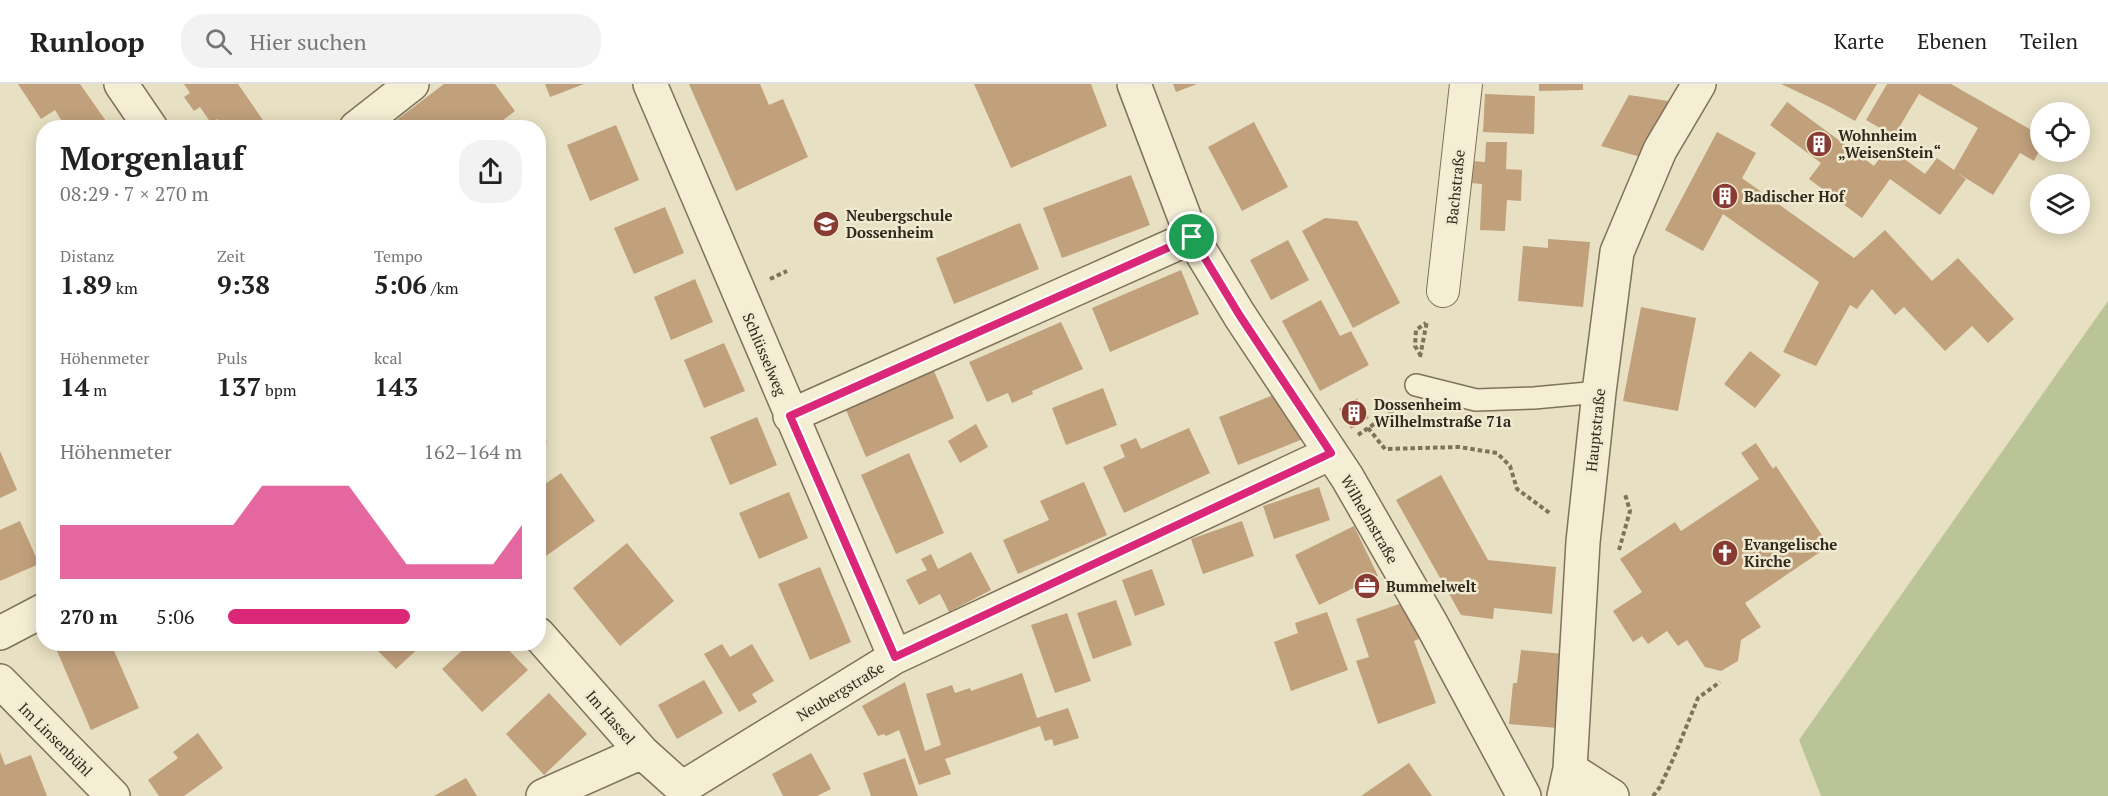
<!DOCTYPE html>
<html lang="de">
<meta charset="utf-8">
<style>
body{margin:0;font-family:"PT Serif",serif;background:#f2f2f2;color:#222;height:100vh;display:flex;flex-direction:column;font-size:22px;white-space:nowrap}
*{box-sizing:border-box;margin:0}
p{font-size:20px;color:#767676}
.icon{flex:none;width:33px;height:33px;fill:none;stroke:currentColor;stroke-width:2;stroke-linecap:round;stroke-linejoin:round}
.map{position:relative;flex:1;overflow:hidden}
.sheet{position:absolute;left:36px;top:36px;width:510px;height:531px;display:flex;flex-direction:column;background:#fff;border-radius:24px;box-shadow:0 3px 15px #0003}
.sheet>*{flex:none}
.buttons{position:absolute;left:2030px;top:18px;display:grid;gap:12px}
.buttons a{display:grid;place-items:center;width:60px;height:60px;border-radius:50%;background:#fff;box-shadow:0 3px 15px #0003;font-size:30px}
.pin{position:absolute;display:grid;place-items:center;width:51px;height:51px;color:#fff;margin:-26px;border:3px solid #fff;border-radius:50%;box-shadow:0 2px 6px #0007}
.round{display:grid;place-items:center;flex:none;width:63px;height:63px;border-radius:24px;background:#f2f2f2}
.headline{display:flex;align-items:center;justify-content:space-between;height:102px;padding:0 24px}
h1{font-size:33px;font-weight:600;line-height:45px}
.stats{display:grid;grid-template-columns:repeat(3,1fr);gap:9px;height:102px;padding:6px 24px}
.stats div{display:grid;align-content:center}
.stats b{font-size:26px;font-weight:600}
.stats small{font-size:16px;font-weight:400}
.stats p{font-size:16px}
.chart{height:168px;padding:12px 24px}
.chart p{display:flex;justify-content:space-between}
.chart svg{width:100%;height:108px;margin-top:6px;fill:#db2777;opacity:.7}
ul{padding:0 24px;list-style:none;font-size:20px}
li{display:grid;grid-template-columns:96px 72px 1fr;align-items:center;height:45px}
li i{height:15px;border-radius:8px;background:#db2777}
header{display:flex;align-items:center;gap:36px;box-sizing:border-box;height:84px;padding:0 30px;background:#fff;border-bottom:2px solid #e0e0e0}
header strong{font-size:28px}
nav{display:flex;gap:33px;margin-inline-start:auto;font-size:21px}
.search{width:420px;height:54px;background:#f2f2f2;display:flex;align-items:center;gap:15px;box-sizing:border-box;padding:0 21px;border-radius:24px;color:#767676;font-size:22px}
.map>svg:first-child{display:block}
</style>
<header>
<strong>Runloop</strong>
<div class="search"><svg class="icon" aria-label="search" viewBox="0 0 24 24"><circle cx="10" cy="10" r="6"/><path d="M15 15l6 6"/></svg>Hier suchen</div>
<nav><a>Karte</a><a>Ebenen</a><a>Teilen</a></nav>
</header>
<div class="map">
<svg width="2108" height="712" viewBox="0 0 2108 712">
<rect width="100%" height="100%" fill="#e8e0c2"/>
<path fill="#bac497" d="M2108,217v495h-287l-22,-56z"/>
<path fill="#c1a07c" d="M18,0h62l31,44h-55l7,-5 -8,-13 -14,9z
M184,0h54l29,42 -44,2 -6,-9 -6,4 -11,-16 -6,4 -10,-14 6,-4z
M444,0h51l20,27 -22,17h-107z
M545,0h39l-34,13z
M689,0h71l9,21 14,-6 25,58 -72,34z
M974,0h117l16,42 -96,42z
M1173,0h24l-21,8z
M1539,0h44v6l-44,1z
M1781,0h96l-22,37 -27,-15z
M1887,0h64l89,51v14l-6,12 -14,-8 -27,42 -37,-23 10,7 -26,36 -50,-36 -28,39 -53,-39 12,-16 -51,-38 17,-23 87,64 14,-19 37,27 12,-16 17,12 24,-42 -59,-34 -25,42 -28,-16z
M1485,10l50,2 -1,38 -51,-2z
M1629,11l46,7 -27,57 -47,-13z
M1254,38l34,65 -46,24 -34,-64z
M616,41l23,55 -49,21 -23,-56z
M1717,48l39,21 -14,25 112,80 31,-28 47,51 26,-23 56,61 -26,24 -16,-17 -27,25 -41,-44 -9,8 -23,-26 -15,20 -7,-4 -34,61 -33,-14 36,-70 -96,-68 -20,37 -38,-21z
M1486,58h21l-1,27 16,1 -1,31 -14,-1 -2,31 -25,-1 2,-46 -12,-1 1,-22 14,1z
M1131,91l19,50 -88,33 -19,-50z
M665,123l19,46 -50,21 -20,-46z
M1325,134l32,3 43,82 -47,25 -51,-97z
M1020,139l19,46 -85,35 -18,-46z
M1548,155l42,3 -7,65 -65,-6 5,-55 25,2z
M1288,156l21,40 -38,20 -21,-40z
M1181,186l18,44 -89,38 -18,-44z
M695,195l18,43 -42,18 -17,-43z
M1321,216l19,36 11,-5 18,34 -49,26 -38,-70z
M1641,223l55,11 -18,93 -55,-10z
M1061,238l22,47 -51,22 1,3 -21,9 -4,-10 -21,9 -18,-40z
M724,259l21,48 -41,17 -20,-48z
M1750,267l31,24 -26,33 -31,-24z
M934,287l20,47 -88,39 -20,-47z
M1103,304l14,37 -51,20 -14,-37z
M1283,307l20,48 -65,26 -19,-48z
M1357,314l12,20 -18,11 -12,-20z
M757,333l20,48 -47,20 -20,-48z
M976,340l12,23 -28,16 -12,-22z
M1189,344l21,45 -86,40 -21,-46 22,-10 -5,-12 16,-7 5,11z
M538,348l9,10 -9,7z
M1756,359l17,26 3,-3 53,80 -84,57 16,24 -20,13 -3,21 -17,10 -16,-4 -18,-27 -9,6 -11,-15 -19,13 -6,-8 -9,6 -20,-31 29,-19 -22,-33 55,-37 6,9 78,-52 -18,-26z
M0,367l17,39 -17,8z
M909,369l35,80 -48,21 -35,-79z
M561,389l34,48 -49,35 -8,-11v-56z
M1441,391l47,85 68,7 -4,47 -58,-6 -1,11 -32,-4 -65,-115z
M1084,398l23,53 -89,39 -15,-34 46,-20 -9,-19z
M1319,403l11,33 -56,19 -11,-33z
M789,408l19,46 -49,21 -20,-46z
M20,437l19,43 -39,17v-51z
M1242,437l12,35 -51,18 -12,-35z
M1354,442l24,50 -59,29 -24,-50z
M627,459l47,58 -54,45 -47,-58z
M971,468l20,38 -42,22 -9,-18 -21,11 -13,-25 21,-10 -6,-11 10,-5 7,15z
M820,483l31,75 -41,18 -32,-76z
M1152,485l13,36 -30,11 -13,-36z
M1116,516l16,45 -39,14 -16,-46z
M1405,518l14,37 -5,2 22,62 -58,21 -22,-63 13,-4 -13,-38z
M1327,528l21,58 -57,21 -17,-49 24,-9 -3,-10z
M1067,529l24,68 -36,12 -24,-68z
M54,560h57l28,64 -48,22z
M371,560h52l-27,25z
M469,560h34l25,26 -46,42 -40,-43z
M722,560l8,13 22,-13 22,37 -22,13 5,8 -18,10 -35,-58z
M1521,566l43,4 -6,74 -49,-4 4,-41h4z
M1022,589l15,45 31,-10 11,30 -25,8 -2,-7 -7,2 -5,-15 -95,33 6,15 -32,11 -20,-55 -13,6 -2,-2 -6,2 -16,-30 43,-24 20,69 16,-6 -15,-51 26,-9 3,8 15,-5 1,3z
M704,596l19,33 -46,26 -19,-34z
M549,609l38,41 -43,41 -38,-41z
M198,649l25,35 -39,28h-25l-11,-16 30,-22 -5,-6z
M0,668l5,13 26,-10 16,41h-47z
M811,669l20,36 -14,7h-34l-11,-22z
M905,674l13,38h-47l-8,-23z
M1409,679l23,33h-71z
M466,694l11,18h-43z"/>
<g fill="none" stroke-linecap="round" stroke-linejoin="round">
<defs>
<path id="service" d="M1416,301l60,15 58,-2 65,-6"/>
<path id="pedestrian" d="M1443,207l23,-207"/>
<path id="minor" d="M121,0l30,44
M650,0l245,573
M1134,0l58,153 48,79 107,161 85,148 92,171
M356,44l56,-44
M790,332l402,-179
M0,549l44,-23
M538,550l104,118 40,36 3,8
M0,597l113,115
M1570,685l42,27
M682,704l213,-131 436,-204
M543,712l99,-44
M1564,712l6,-27 13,-227 16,-150 18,-140 43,-102 39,-66"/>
</defs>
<use href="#service" stroke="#7f725b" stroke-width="24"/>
<use href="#pedestrian" stroke="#7f725b" stroke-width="34"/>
<use href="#minor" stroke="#7f725b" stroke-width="36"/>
<path stroke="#7f725b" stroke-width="4" stroke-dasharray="4.5 3" stroke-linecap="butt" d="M770,195l17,-8
M1421,272l-6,-10 1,-16 10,-7
M1420,273l7,-36
M1368,344l17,21 74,-2 38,6 13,13 7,23 34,25
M1358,351l41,-28
M1619,466l11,-39 -5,-17
M1653,712l7,-9 14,-30 24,-59 22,-16"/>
<use href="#service" stroke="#f4eed4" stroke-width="21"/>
<use href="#pedestrian" stroke="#f4eed4" stroke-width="32"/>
<use href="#minor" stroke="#f4eed4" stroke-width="33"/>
</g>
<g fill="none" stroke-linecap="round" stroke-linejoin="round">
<defs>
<path id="route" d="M1192,153l48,79 91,137 -436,204 -105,-241z"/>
</defs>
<use href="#route" stroke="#fff" stroke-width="12"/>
<use href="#route" stroke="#db2777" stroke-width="8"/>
</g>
<defs>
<symbol id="building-disc" viewBox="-11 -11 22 22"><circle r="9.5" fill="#873b33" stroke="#f0ead0"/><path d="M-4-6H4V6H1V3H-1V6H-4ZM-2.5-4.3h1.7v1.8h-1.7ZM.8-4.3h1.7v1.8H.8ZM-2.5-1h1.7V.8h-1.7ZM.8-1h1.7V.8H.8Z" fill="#fff"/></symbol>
<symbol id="school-disc" viewBox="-11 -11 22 22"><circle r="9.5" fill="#873b33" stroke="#f0ead0"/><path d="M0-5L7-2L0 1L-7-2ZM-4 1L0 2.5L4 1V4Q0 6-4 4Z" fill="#fff"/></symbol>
<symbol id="church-disc" viewBox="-11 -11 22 22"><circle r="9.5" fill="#873b33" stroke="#f0ead0"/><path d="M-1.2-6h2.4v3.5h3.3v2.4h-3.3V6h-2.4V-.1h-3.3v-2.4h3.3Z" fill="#fff"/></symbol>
<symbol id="office-disc" viewBox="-11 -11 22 22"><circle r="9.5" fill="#873b33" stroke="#f0ead0"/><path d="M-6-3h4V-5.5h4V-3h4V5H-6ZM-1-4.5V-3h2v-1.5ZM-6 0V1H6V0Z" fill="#fff"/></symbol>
</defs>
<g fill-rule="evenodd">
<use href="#building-disc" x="1804" y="45" width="30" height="30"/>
<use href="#building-disc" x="1710" y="97" width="30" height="30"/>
<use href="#school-disc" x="811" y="125" width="30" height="30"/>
<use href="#building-disc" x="1339" y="314" width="30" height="30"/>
<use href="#church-disc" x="1710" y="454" width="30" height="30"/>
<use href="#office-disc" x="1352" y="487" width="30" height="30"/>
</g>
<g text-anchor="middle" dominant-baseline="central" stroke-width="5" stroke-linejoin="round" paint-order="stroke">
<g font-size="15" font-weight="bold" fill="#31291e" stroke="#f0ead0" text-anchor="start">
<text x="1838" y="51">Wohnheim<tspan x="1838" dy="17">„WeisenStein“</tspan></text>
<text x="1744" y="112">Badischer Hof</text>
<text x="846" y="131">Neubergschule<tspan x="846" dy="17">Dossenheim</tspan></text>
<text x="1374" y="320">Dossenheim<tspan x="1374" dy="17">Wilhelmstraße 71a</tspan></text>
<text x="1744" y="460">Evangelische<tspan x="1744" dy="17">Kirche</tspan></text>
<text x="1386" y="502">Bummelwelt</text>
</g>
<g font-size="15" fill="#31291e" stroke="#f0ead0">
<text transform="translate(1455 103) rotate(-84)">Bachstraße</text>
<text transform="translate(765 270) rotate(67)">Schlüsselweg</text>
<text transform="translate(1595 346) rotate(-84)">Hauptstraße</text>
<text transform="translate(1370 435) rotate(60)">Wilhelmstraße</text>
<text transform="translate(840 607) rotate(-31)">Neubergstraße</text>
<text transform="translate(611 633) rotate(49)">Im Hassel</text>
<text transform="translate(56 655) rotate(45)">Im Linsenbühl</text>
</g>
</g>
</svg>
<div class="buttons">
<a><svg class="icon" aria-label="locate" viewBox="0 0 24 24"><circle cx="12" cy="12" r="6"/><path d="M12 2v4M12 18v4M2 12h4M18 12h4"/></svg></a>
<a><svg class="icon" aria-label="layers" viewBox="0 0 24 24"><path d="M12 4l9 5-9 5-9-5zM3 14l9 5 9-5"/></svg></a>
</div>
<div class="pin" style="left:1192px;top:153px;background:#1e9e55"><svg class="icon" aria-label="arrive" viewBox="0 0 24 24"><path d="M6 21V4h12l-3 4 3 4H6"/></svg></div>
<section class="sheet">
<div class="headline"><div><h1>Morgenlauf</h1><p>08:29 · 7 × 270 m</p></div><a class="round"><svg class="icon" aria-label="share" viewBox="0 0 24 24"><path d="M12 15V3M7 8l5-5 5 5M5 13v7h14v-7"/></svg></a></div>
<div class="stats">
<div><p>Distanz</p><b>1.89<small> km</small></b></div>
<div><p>Zeit</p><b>9:38</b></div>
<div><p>Tempo</p><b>5:06<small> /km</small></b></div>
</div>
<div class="stats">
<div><p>Höhenmeter</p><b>14<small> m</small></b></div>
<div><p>Puls</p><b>137<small> bpm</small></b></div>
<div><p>kcal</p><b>143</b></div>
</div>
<div class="chart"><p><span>Höhenmeter</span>162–164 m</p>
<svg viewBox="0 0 160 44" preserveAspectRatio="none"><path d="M0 44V22L10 22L20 22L30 22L40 22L50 22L60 22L70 6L80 6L90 6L100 6L110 22L120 38L130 38L140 38L150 38L160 22V44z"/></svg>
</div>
<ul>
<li><b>270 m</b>5:06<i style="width:62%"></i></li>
</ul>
</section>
</div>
